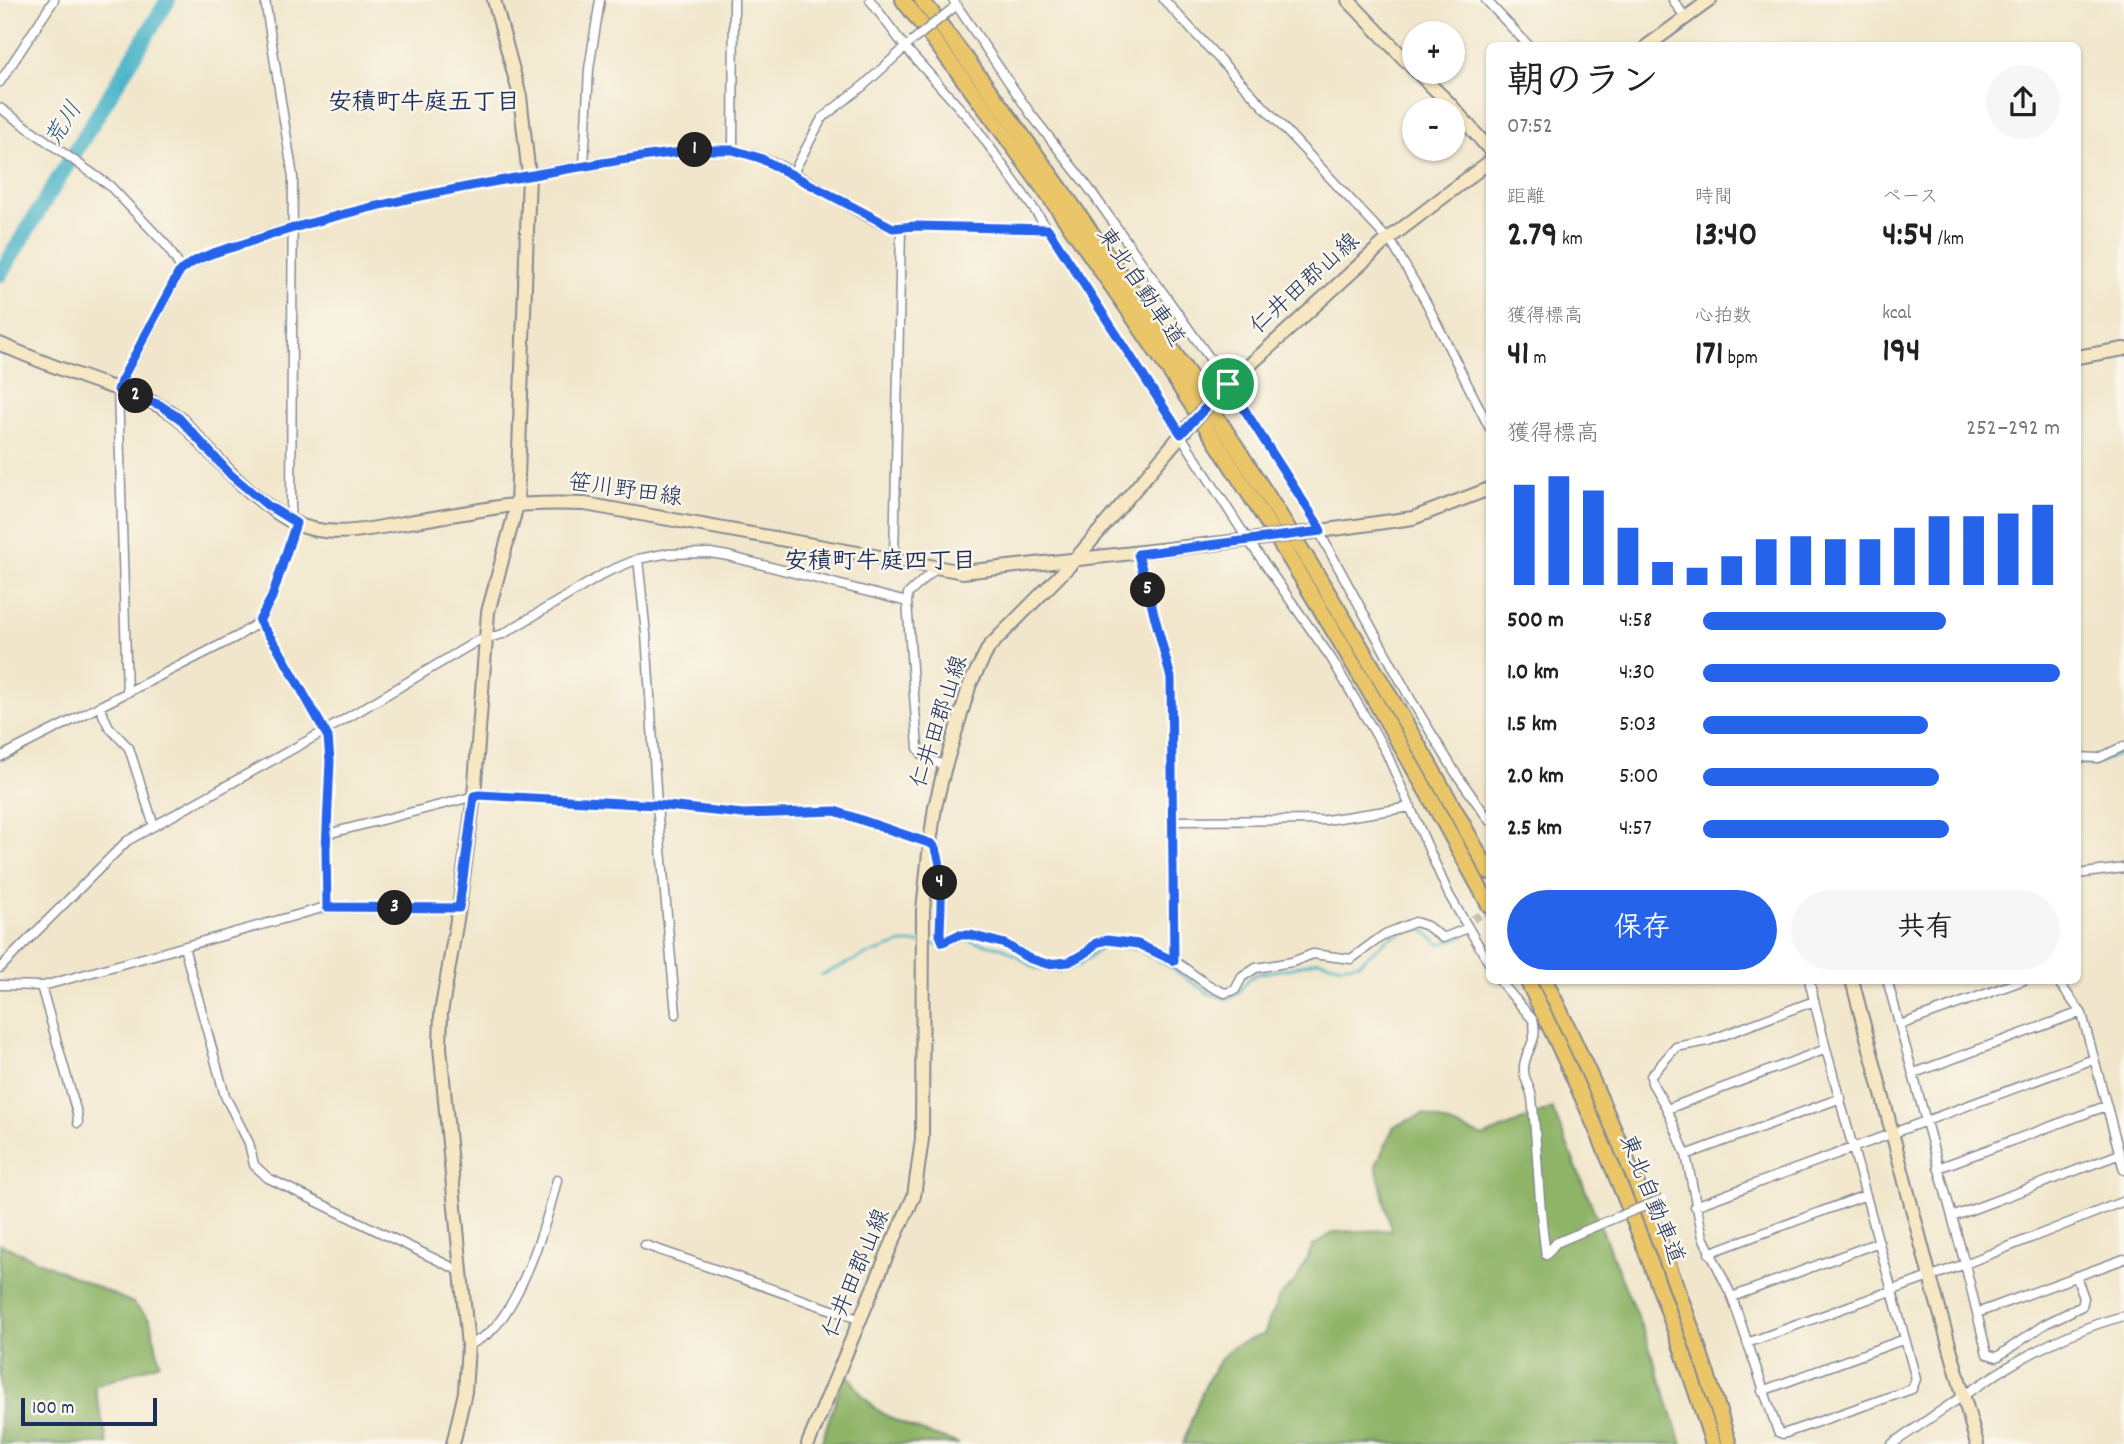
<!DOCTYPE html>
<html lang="ja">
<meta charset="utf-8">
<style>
body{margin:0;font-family:Dekko,"Klee One",sans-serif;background:#f6f6f6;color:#202124;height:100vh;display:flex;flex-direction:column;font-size:26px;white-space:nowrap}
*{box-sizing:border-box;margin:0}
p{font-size:23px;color:#757577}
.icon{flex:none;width:38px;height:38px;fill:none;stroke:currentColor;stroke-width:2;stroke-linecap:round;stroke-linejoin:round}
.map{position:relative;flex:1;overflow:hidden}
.sheet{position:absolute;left:1486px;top:42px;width:595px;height:942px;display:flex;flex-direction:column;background:#fff;border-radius:10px;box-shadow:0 2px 5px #0004}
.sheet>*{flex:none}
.buttons{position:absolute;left:1402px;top:21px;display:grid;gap:14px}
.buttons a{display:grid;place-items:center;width:63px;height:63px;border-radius:50%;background:#fff;box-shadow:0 2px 5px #0004;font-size:35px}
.scale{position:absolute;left:21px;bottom:18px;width:136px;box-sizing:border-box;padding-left:7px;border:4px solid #1b2f5e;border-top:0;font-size:19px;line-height:24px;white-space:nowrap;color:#1b2f5e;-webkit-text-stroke:5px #fbf7ec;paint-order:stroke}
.pin{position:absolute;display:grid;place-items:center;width:60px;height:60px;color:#fff;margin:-30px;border:4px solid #fff;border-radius:50%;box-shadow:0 2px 7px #0007}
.km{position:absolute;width:35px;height:35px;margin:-18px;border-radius:50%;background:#222;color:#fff;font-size:19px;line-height:35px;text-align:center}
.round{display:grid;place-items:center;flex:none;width:74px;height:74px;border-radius:37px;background:#f6f6f6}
.summary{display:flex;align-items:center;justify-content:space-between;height:119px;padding:0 21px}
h1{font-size:38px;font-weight:700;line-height:52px}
.stats{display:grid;grid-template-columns:repeat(3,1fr);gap:10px;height:119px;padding:7px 21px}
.stats div{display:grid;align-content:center}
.stats b{font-size:35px;font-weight:700}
.stats small{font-size:19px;font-weight:400}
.stats p{font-size:19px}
.chart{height:196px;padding:14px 21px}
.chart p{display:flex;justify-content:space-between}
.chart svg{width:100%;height:126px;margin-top:7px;stroke:#2563eb;stroke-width:6}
.primary-button{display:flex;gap:14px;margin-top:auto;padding:14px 21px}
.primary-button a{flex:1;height:80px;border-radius:42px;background:#2563eb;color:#fff;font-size:28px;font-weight:700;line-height:80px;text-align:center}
.primary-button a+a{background:#f6f6f6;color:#202124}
ul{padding:0 21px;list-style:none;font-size:23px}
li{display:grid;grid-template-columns:112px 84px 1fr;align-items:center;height:52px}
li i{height:18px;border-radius:9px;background:#2563eb}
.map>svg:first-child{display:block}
</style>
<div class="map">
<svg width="2124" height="1444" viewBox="0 0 2124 1444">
<rect width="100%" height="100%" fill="#fbf7ec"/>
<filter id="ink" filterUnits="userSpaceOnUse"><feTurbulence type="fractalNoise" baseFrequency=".0143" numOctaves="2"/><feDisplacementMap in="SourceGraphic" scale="14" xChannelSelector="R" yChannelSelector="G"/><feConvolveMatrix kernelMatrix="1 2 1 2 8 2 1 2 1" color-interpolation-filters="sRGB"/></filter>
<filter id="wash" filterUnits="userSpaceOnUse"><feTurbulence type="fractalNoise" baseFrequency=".00686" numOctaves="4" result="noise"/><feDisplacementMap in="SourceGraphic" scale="28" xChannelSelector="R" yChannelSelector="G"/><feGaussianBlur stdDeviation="1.57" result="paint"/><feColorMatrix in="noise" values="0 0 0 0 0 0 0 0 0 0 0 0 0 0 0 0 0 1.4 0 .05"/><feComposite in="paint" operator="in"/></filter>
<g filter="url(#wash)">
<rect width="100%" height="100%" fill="#f1e6cb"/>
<path fill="#8fb468" stroke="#557263" stroke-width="2" d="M1552,1108l96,235 34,101h-499c10,-28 24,-74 46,-94 8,-7 24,-11 35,-16l15,-37 18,-18 16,-33 21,-14 57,-2 -15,-65 18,-39 30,-12 59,23z
M0,1244l133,59 17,17 10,43 -66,23 14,58h-108z
M843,1377h7c24,45 65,51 109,67h-138z"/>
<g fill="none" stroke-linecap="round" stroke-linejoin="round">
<path stroke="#4ab4c8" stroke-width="2.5" d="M2077,763l16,2 31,-13
M1474,933l7,-4
M962,939l42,9 31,20 16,3h13l16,-6 22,-19h10l26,4 33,18 37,25 20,6 8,-4 13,-16 8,-5 36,-6 24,-8 24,6 18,-3 30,-25 22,-9h11l18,15 24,-7
M926,944l22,2 5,-4
M821,975l45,-20 36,-12h18"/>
<path stroke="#4ab4c8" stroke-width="16" d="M0,274l168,-274"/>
</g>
</g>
<g filter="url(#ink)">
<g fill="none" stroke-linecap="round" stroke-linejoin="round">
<path stroke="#c6c1b5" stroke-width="8" stroke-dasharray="8 4" stroke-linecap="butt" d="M1473,919l16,-8"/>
<defs>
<path id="street" d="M265,0l28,177 -2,330 -2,13
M870,0l35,47 67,75 76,107 200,311 83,118 55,94 63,143 40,68
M953,0l77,113 58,74 140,197 89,139 6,16 87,159 45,74 34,48
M1164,0l229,245 33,57 63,125
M1486,0l43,46
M1673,0l12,17
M0,82l54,-82
M0,108l110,78 57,60 15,24
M733,151l1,-151
M584,165l5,-96 11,-69
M793,173l29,-55 41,-32 45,-41
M1138,554l33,125 3,282
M638,559l8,75 11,171 19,209
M894,561l7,-333
M936,568l-28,26 -1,8 11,146 6,9 21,9
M259,621l20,29 49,87 2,24 -4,89 1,57
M127,693l-9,-304 61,-115c37,-47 484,-132 553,-124 59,8 106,59 161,78l22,-2 133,3
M99,706l10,21 20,21 25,78
M0,757l238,-121 18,-12 11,-15 29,-86
M2077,757l22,1 25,-12
M1173,821l153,-1 85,-13
M327,834l152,-39 178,10 85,9h34l59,-3 97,32c15,14 8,71 8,92l3,6c9,-1 15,-7 25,-6 12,1 37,8 47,14 21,12 29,21 56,12 12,-4 19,-15 31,-21 25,-1 50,9 72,21 18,11 31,25 51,32l10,-3 7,-13 14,-9 36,-6 21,-8 38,5 34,-25 30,-12 12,4 16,12 25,-10
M2077,874l47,-6
M184,947l41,149 24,47 5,22 14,13 194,94
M0,968l127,-127 198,-110 152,-90 26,-7 104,-62 31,-13 26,-5 46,-1 18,3 179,46
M1499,980l34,40c7,22 -11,33 -9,52 1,9 7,17 8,26 6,52 6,105 14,157
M1809,980l17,69 90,330 -4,10 -129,45 -5,-2 -46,-135 -29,-60 -17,-82 -19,-46 -15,-26 -1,-7 25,-29 32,-6 106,-40
M1890,980l-2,3 77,281 22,90 10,3 48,-33 37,-18 2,-8 -8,-22
M2057,980l25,34 42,156
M0,985l43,1 279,-78h137
M41,986l36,127 1,10
M1900,1025l124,-45
M1917,1072l164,-60
M1667,1109l159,-60
M1686,1155l155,-57
M1938,1168l168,-62
M1695,1206l399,-147
M1952,1217l168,-63
M645,1245l216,75
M1709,1253l157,-58
M1546,1255l10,-12 61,-26
M1732,1297l147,-55
M1977,1313l147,-54
M1747,1343l218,-79 159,-63
M468,1346c8,-5 17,-9 23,-15 31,-31 56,-108 66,-151
M1762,1391l143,-52
M1892,1444c74,-49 145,-106 232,-128"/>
<path id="secondary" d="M1348,0l66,69
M1647,46l63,-46
M1417,72l32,31 40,46
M0,344c29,13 58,24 88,35 31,11 64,19 91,39 34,36 65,76 110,102 37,21 81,9 120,2 32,-5 64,-11 96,-16 26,-3 53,-3 80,-2l378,68 294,-33
M2077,357l47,-8
M1220,392l167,-152 102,-78
M1313,532l100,-14 76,-29
M1852,980l78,297 47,167
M453,1444l12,-52 3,-46 -28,-299 1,-34 18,-105 15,-112 14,-184 29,-107 12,-329 -9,-80 -26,-96
M808,1444l82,-196 24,-52 8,-57 1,-229 7,-67 5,-36 9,-37 26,-86 19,-37 85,-86 113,-133"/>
<path id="highway" d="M903,0c220,284 416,588 586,905
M922,0c210,277 402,567 567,872
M1527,980c75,150 136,305 186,464
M1545,980c73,149 136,304 184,464"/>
</defs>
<use href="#street" stroke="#868a94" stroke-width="11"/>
<use href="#secondary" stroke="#868a94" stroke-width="16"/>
<use href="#highway" stroke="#868a94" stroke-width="18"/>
<use href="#street" stroke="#fff" stroke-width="8"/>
<use href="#secondary" stroke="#f7e8c3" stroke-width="12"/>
<use href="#highway" stroke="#ebc669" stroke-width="14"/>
<defs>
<path id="street-bridge" d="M912,41l40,-32
M1617,1217l46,-18"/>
<path id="secondary-bridge" d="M1187,428l33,-36
M1257,539l56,-7"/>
</defs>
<use href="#street-bridge" stroke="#868a94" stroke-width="11" stroke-linecap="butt"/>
<use href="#secondary-bridge" stroke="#868a94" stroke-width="16" stroke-linecap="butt"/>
<use href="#street-bridge" stroke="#fff" stroke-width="8"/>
<use href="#secondary-bridge" stroke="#f7e8c3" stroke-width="12"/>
</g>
</g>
<g fill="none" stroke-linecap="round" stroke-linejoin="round" filter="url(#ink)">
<defs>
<path id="route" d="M706,150h27l27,8 133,70 22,-2 133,3 133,205 47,-50 89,139 4,8 -183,23 33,124 3,283 -36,-17 -31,-4 -11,3 -9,9 -18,10 -22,2 -19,-6 -23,-14 -34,-9h-13l-15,7 -3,-7c0,-21 6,-78 -8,-91l-97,-33 -92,3 -86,-9 -178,-10 -5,1 -15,112 -132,-1 -1,-57 4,-89 -2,-24 -49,-87 -20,-29 13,-24 24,-74 -29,-18 -36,-30 -52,-57 -19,-13 -42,-15 3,-9 57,-107c16,-18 46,-24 68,-31 91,-31 186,-51 281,-67 59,-10 119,-22 179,-26z"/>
</defs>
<use href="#route" stroke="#fff" stroke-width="14"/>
<use href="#route" stroke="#2563eb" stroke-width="9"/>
</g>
<g text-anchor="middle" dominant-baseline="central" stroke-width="5" stroke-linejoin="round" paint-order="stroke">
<g font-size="23" fill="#1b2f5e" stroke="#fbf7ec">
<text transform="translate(1306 285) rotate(-42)">仁井田郡山線</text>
<text transform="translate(1139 288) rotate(56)">東北自動車道</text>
<text transform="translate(625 492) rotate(8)">笹川野田線</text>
<text transform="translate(941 722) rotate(-72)">仁井田郡山線</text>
<text transform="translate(1650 1200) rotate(68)">東北自動車道</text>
<text transform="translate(858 1274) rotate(-67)">仁井田郡山線</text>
</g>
<g font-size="24" font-weight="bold" fill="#1b2f5e" stroke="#fbf7ec">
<text x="424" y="104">安積町牛庭五丁目</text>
<text x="880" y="563">安積町牛庭四丁目</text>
</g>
<g font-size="24" font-style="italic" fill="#29577e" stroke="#fbf7ec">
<text transform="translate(65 125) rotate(-58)">荒川</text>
</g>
</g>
</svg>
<div class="buttons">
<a>+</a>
<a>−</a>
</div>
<div class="scale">100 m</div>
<div class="pin" style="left:1228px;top:384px;background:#1e9e55"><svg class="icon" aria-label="arrive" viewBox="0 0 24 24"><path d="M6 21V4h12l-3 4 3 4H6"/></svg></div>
<b class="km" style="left:695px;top:150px">1</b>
<b class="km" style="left:136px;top:396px">2</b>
<b class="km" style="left:395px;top:908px">3</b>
<b class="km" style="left:940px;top:883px">4</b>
<b class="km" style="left:1148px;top:590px">5</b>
<section class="sheet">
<div class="summary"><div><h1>朝のラン</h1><p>07:52</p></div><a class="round"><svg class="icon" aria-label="share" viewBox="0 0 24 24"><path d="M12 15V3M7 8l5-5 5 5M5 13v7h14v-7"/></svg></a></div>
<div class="stats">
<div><p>距離</p><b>2.79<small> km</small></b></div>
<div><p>時間</p><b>13:40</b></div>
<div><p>ペース</p><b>4:54<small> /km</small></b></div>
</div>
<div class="stats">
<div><p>獲得標高</p><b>41<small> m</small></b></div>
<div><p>心拍数</p><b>171<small> bpm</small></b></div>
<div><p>kcal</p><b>194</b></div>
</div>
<div class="chart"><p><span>獲得標高</span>252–292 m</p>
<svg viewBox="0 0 160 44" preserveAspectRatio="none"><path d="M5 44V9M15 44V6M25 44V11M35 44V24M45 44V36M55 44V38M65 44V34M75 44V28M85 44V27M95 44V28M105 44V28M115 44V24M125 44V20M135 44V20M145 44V19M155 44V16"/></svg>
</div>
<ul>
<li><b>500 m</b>4:58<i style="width:68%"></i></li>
<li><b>1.0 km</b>4:30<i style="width:100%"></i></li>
<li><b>1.5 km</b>5:03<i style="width:63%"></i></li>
<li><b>2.0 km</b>5:00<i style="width:66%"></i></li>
<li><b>2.5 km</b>4:57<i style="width:69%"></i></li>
</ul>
<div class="primary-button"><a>保存</a><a>共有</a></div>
</section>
</div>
